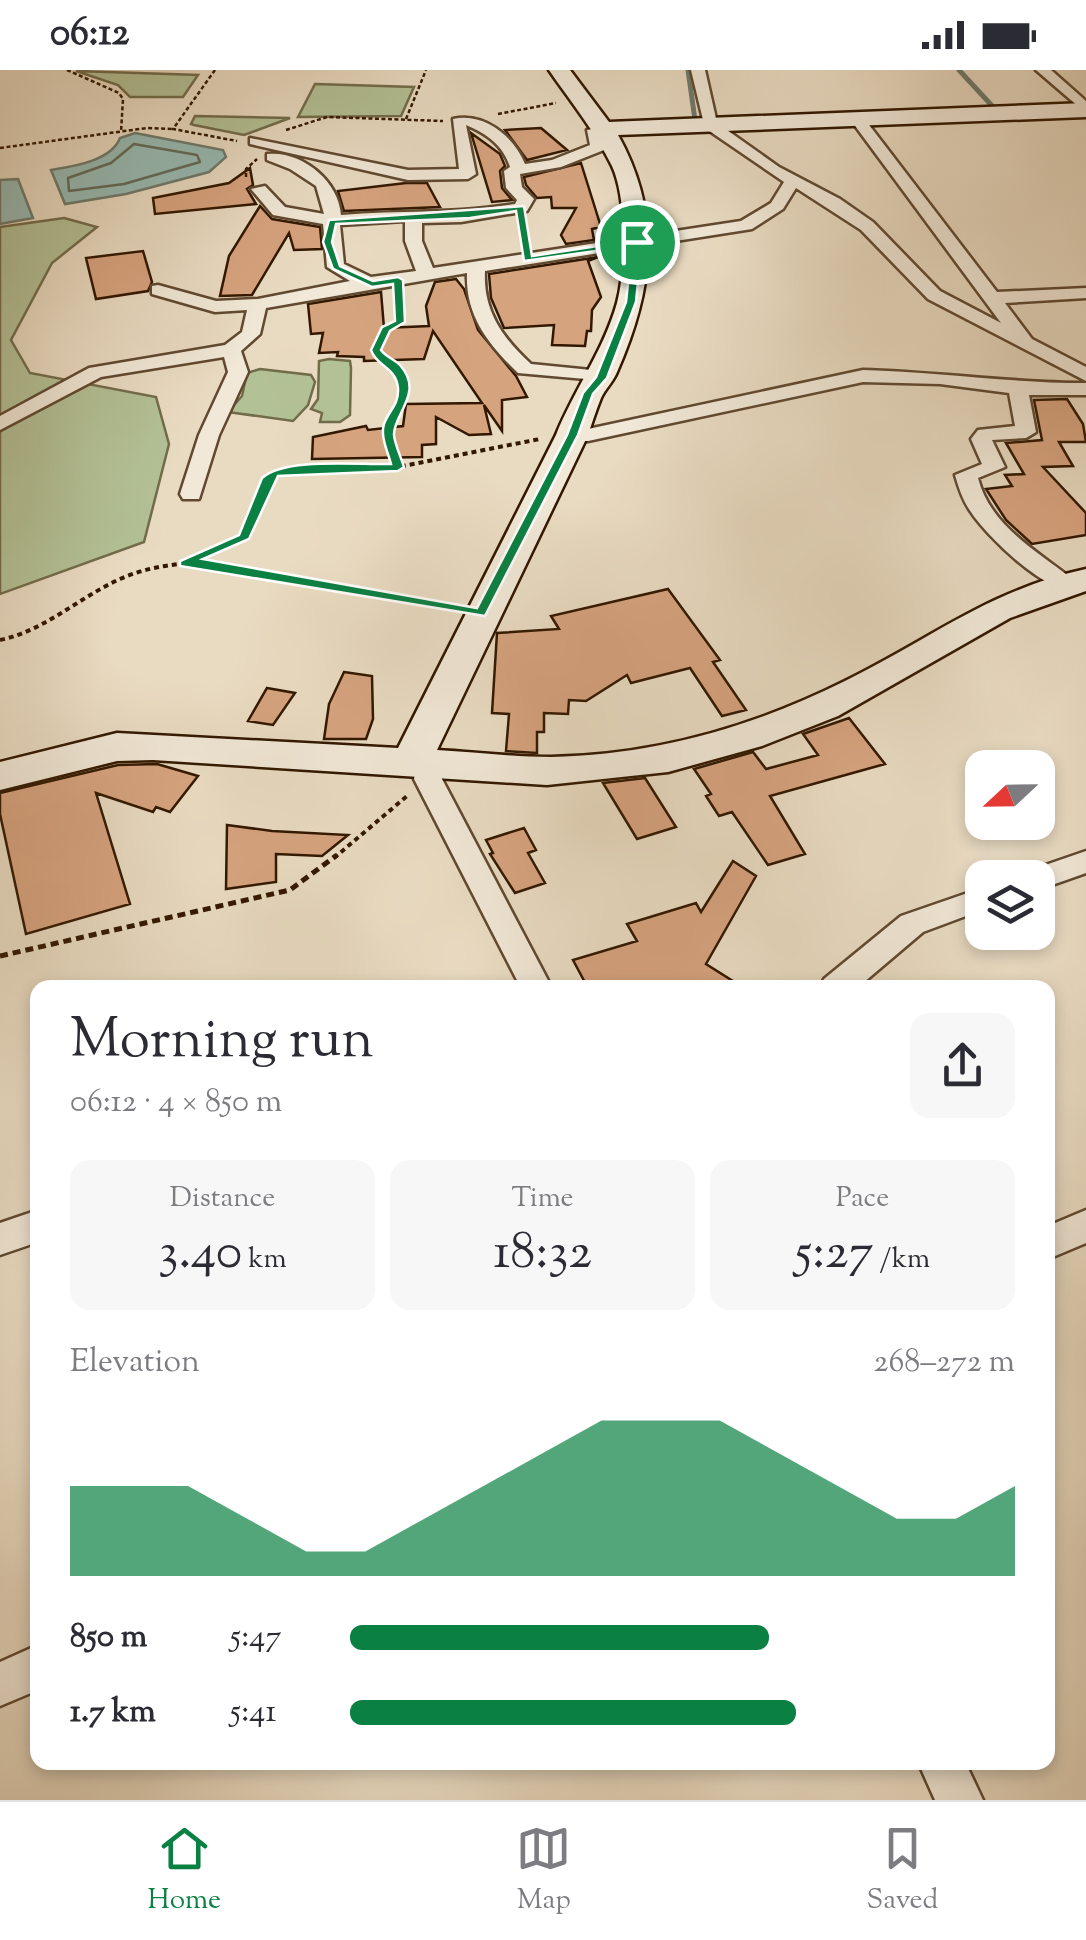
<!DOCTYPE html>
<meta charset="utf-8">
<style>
body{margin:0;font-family:"Sorts Mill Goudy",serif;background:#f7f7f7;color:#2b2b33;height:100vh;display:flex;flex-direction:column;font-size:38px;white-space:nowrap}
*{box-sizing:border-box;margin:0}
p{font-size:32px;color:#7c7c81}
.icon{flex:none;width:55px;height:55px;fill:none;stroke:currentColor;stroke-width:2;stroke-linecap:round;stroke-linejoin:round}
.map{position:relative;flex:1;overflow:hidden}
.details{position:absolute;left:30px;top:910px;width:1025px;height:790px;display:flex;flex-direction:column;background:#fff;border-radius:20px;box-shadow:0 5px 15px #0003}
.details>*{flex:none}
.needle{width:65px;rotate:248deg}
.buttons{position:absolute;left:965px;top:680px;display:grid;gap:20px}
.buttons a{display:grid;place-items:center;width:90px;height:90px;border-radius:20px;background:#fff;box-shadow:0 5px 15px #0003;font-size:50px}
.pin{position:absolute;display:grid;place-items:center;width:85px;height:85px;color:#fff;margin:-42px;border:5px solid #fff;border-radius:50%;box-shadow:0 2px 10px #0007}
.round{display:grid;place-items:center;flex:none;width:105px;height:105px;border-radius:20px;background:#f7f7f7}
.overview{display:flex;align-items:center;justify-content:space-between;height:170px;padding:0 40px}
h1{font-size:55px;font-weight:600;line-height:75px}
.figures{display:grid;grid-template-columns:repeat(3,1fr);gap:15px;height:170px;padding:10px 40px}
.figures div{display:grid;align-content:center;border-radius:20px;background:#f7f7f7;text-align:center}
.figures b{font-size:50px;font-weight:600}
.figures small{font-size:28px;font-weight:400}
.figures p{font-size:28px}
.chart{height:280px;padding:20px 40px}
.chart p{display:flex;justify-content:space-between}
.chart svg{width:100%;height:180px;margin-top:10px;fill:#0b8043;opacity:.7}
ul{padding:0 40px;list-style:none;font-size:32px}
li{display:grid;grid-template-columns:160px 120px 1fr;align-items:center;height:75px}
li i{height:25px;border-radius:12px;background:#0b8043}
.status{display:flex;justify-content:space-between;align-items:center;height:70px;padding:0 50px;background:#fff;direction:ltr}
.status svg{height:28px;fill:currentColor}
.tab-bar{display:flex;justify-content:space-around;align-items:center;height:140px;border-top:2px solid #e1e1e2;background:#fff;font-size:28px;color:#7c7c81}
.tab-bar a{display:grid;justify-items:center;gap:5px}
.tab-bar .on{color:#0b8043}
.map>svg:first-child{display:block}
</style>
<div class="status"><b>06:12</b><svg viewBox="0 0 49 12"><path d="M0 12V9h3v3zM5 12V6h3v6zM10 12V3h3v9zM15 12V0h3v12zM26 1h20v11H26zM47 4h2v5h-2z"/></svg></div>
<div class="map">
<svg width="1086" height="1730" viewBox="0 0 1086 1730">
<rect width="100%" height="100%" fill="#e9dbc2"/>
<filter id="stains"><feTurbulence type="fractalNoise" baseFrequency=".002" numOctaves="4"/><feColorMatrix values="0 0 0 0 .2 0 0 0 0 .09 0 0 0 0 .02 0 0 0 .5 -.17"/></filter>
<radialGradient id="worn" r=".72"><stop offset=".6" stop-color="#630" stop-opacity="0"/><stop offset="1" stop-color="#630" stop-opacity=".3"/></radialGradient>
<path fill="#b3c196" stroke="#726c4b" stroke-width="2.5" d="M76,1l122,4 -15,22h-53l-12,-12z
M315,14l99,3 -13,29 -103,1z
M195,46l95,2 -46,17 -50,-10 -3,-1z
M64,148l33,9 -45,36 -41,77 19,33 126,24 13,47 -25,98 -144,52v-367z
M329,289l21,2 1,7 -1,47 -10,7h-20l2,-9 -11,-4 7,-10 1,-38z
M260,299l51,6 4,7 -7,23 -15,16 -65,-9 14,-16 5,-23z"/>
<path fill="#97bbb4" stroke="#6f7a6c" stroke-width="2.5" d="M135,63l88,17 3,7 -17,15 -83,22 -61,10 -14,-34c23,-4 60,-9 69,-32z
M18,109l15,39 -33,6v-44z"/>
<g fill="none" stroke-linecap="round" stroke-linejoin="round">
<path stroke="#646a5a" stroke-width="2.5" d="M134,74l63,11 3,7 -76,22 -55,7 -1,-13 43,-15z"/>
<path stroke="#6f7a6c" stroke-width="5" d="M688,0l7,50
M959,0l36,39"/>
</g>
<path fill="#d6a37f" stroke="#321800" stroke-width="2.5" d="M541,58l26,22 -40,10 -22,-30z
M471,63l29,21 5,12 -5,5 2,17 10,12 -20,2z
M581,93l20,64 -9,2 2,11 -28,4 -5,-9 15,-27h-24l-1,-11 -14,1 -11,-13 -2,-8z
M250,98l3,17 -6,4 9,15 -101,10 -2,-16 76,-15z
M406,113h21l13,24 -96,4 -6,-20z
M260,136l12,13 48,8 2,22 -28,1 -5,-17 -37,62 -32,1 9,-40z
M143,181l9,31 -4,9 -52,8 -10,-41z
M598,187l-10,4 13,36 -9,13 -1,21h-4l-2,15 -33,-1 2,-20 -50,3 -13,-30 -2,-24z
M456,209l8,10 14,41 38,46 11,21 -25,3v31l-18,-26 7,29 -22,1 -33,-18v27l-14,1v12l-110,2 1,-22 53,-11 2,4 35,-4 3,-22 76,-1 -49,-72 -9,28 -60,2v-4l-27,-1 1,-4 -19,1 4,-20 -12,1 -3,-30 73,-12 3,36 45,-2 -3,-20 9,-24z
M1067,329l16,25 3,18h-27l14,24 -30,1 43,46v22l-54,9 -26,-24 -20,-31 26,-3 -7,-11 19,-1 -18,-31 36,-3 -8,-40z
M668,519l52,71 -7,2 33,48 -24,6 -32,-48 -59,15 -4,-8 -41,26 -17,-1 -1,14 -24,-1v19h-7v21l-31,-2 3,-37 -17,-1 5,-80 62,-4 -8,-13z
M344,602l28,4 1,43 -7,20h-42l5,-35z
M267,618l28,5 -22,32 -25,-4z
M849,648l36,46 -115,32 35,58 -37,11 -36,-53 -13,4 -13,-20 5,-2 -17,-25 59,-17 13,17 52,-14 -15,-21z
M157,694l41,12 -28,36 -14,-5 -3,5 -57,-19 34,111 -104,30 -26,-120v-21l118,-28z
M645,708l31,49 -39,12 -34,-56z
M227,755l45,6 76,4 -26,21 -46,-2v28l-50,7z
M524,758l12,22 -8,3 17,30 -30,10 -25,-39 3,-1 -7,-13z
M733,791l23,15 -50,88 38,24h-156l-15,-28 64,-19 -10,-17 69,-21 5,9z"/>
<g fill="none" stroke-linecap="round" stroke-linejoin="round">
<defs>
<path id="street" d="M691,0h14l12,53 62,44 61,32 33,23 67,69 61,32 -148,-200v-6h10l134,175 89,-4v10l-81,5 27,36 54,28v14l-158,-82 -67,-69 -65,-42 -13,21 -31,20 -267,42c-2,40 17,66 46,93l70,7 10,6 -3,4 -90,-8c-29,-28 -53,-57 -51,-100l-201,35 -6,26 -19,17 7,21 -29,63 -20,64h-16l-3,-5 19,-59 29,-63 -4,-15 -123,20 -101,53v-14l89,-48 136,-23 17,-13 5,-22 -32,2 -63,-18v-8l6,-1 58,16 42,-2 92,-18 -23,-14 -4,-43 -50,-9 -22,-26 14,-3 20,21 39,7 -8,-28 -26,-17 -23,-9v-6c34,-4 72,27 74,61 59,-5 115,-1 174,-11l2,-4 -11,-12 -2,-17 6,-4c-7,-22 -23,-33 -44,-42l10,49 -8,5 -60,1 -158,-36v-6l158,32 51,-1 -6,-50c30,-7 60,16 72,45l27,-4 38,-15 -3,-15 21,-4v6l-7,3 3,15 -43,17 -41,7 2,13 12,12 -7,12 -66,11 -39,1v18l11,27 308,-47 30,-18 13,-21 -79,-54zM405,151v20l11,30 -45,6 -27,-13 -4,-39z
M1036,0h15l35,31v12z
M863,300c75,2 148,13 223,13v12h-57l7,37 -10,6 -34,2 13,27 -27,11c12,47 57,72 93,100l4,5 -4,5c-25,6 -86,-54 -100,-76 -8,-11 -12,-23 -16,-37l27,-11 -11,-25 7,-9 37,-4 -6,-33 -69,-9 -77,-2 -275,59h-16l-10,-6 10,-6h16z
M427,685l9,2 6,22 110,209h-31l-107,-209 4,-22z
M1086,781v22l-48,17v-12h-14l4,-7z
M982,818v22l-59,22 -66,56h-37l4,-9 77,-63z
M38,1140v32l-38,13v-32z
M1086,1140v33l-38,16v-33z
M38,1575v45l-38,16v-44z
M918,1692h47l18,38h-48z"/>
<path id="secondary" d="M549,0h21l39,52 477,-19v14l-468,18c45,81 35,155 -1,237 -4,10 -12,17 -16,26 -5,12 -9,25 -13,37l-151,315c37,2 76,7 114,7 103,-2 202,-30 294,-76 86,-42 144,-91 241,-112v22l-76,27 -172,98 -76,30 -94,26 -121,13 -394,-25 -36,1 -117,29v-28l117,-29 281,15 158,-313c18,-45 48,-85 61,-132 9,-34 10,-105 -5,-137 -17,-35 -41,-64 -63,-96z"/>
</defs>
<use href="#street" stroke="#604930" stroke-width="5"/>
<use href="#secondary" stroke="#321800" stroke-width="5"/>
<path stroke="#321800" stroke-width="2.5" stroke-dasharray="4 2.5" stroke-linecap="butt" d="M67,0l52,23 4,6 -2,33
M215,0l-42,59 64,12
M498,44l58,-11
M406,49l20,-49
M286,60l41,-13 116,4
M0,78l147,-20 26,1
M246,107v-8l11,-10"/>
<path stroke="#321800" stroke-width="4" stroke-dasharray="5 4" stroke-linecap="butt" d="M397,230l3,22 -14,7 -10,21c7,11 22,18 26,31 9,30 -26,35 -4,86
M187,492l57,-25 24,-59 11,-7 114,-3 147,-29
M0,570c46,-10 78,-42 120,-61 22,-10 46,-14 70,-16l265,45
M334,788l73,-62"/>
<path stroke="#321800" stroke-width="5" stroke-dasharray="8 5" stroke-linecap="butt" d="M0,886l290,-66 47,-35"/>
<use href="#street" fill="#f1e8d7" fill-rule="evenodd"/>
<use href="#secondary" fill="#f1e8d7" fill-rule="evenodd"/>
</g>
<path fill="#0b8043" stroke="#fff" stroke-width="2.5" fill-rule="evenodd" d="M524,136l8,50 105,-16 5,2 -6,60 -29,76 -14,16 -15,41 -93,181 -305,-50v-5l59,-26 23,-57c22,-21 98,-13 129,-14 -3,-12 -11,-27 -7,-40 5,-14 15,-19 14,-36 -2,-21 -22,-22 -27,-38l11,-23 13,-6 -2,-37 -21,3 -39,-18 -10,-27 6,-22zM516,141l8,50 108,-15 -6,56 -30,75 -13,16 -16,42 -90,173 -274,-49 46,-20 29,-63 120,-5 6,-4c-3,-10 -9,-22 -10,-32 -1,-21 31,-42 6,-70 -6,-6 -14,-8 -19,-15l9,-19 15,-9 -2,-42 -5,-3 -25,4 -33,-15 -8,-24 4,-18 134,-6z"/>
<rect width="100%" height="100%" filter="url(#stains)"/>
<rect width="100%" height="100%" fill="url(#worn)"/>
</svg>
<div class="buttons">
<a><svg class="needle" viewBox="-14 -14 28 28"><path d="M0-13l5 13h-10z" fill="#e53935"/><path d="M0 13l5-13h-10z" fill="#7c7c81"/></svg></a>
<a><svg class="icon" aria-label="layers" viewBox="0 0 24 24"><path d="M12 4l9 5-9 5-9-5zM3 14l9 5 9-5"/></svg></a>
</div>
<div class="pin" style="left:637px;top:172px;background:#1e9e55"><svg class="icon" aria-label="arrive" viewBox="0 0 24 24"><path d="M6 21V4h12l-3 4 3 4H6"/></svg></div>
<section class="details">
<div class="overview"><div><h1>Morning run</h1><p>06:12 · 4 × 850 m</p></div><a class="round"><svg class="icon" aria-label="share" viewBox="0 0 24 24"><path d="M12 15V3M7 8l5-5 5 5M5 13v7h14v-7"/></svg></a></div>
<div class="figures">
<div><p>Distance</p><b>3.40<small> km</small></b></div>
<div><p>Time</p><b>18:32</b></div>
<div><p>Pace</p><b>5:27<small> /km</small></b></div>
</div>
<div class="chart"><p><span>Elevation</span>268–272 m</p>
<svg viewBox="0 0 160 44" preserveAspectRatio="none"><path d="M0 44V22L10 22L20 22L30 30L40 38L50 38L60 30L70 22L80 14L90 6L100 6L110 6L120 14L130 22L140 30L150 30L160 22V44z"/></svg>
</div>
<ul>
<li><b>850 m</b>5:47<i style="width:63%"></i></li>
<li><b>1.7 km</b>5:41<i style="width:67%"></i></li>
</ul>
</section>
</div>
<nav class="tab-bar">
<a class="on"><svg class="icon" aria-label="home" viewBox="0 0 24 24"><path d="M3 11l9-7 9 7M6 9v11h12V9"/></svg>Home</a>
<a><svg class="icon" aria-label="map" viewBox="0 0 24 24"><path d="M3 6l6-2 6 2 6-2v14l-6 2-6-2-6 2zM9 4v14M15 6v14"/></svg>Map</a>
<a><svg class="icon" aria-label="saved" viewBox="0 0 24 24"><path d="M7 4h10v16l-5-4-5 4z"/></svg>Saved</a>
</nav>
